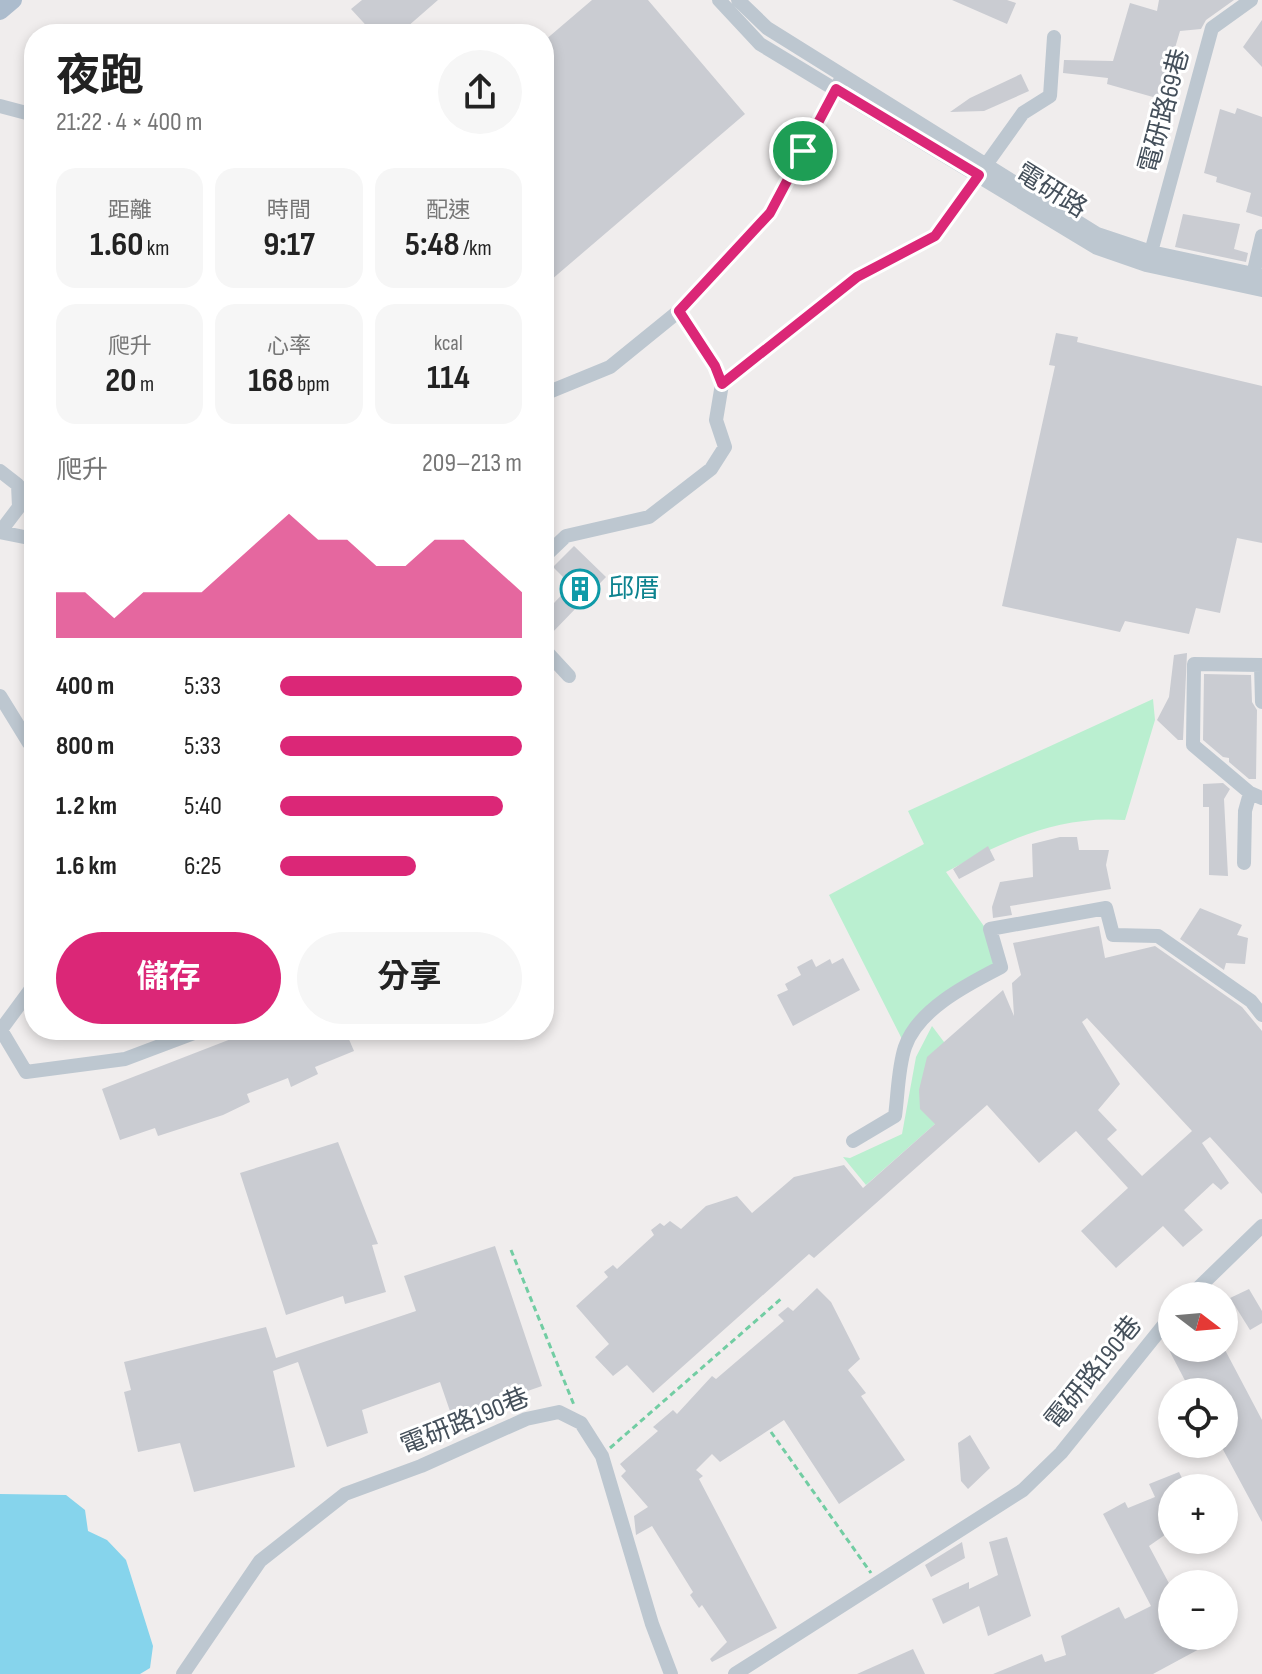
<!DOCTYPE html>
<html lang="zh-TW">
<meta charset="utf-8">
<style>
body{margin:0;font-family:"Sofia Sans Condensed","Noto Sans TC",sans-serif;background:#f6f6f6;color:#222;height:100vh;display:flex;flex-direction:column;font-size:30px;white-space:nowrap}
*{box-sizing:border-box;margin:0}
p{font-size:26px;color:#767676}
.icon{flex:none;width:44px;height:44px;fill:none;stroke:currentColor;stroke-width:2;stroke-linecap:round;stroke-linejoin:round}
.map{position:relative;flex:1;overflow:hidden}
.sheet{position:absolute;left:24px;top:24px;width:530px;height:1016px;display:flex;flex-direction:column;background:#fff;border-radius:32px;box-shadow:0 4px 12px #0003}
.sheet>*{flex:none}
.needle{width:52px;rotate:106deg}
.tools{position:absolute;left:1158px;top:1282px;display:grid;gap:16px}
.tools a{display:grid;place-items:center;width:80px;height:80px;border-radius:50%;background:#fff;box-shadow:0 4px 12px #0003;font-size:40px}
.pin{position:absolute;display:grid;place-items:center;width:68px;height:68px;color:#fff;margin:-34px;border:4px solid #fff;border-radius:50%;box-shadow:0 2px 8px #0007}
.round{display:grid;place-items:center;flex:none;width:84px;height:84px;border-radius:42px;background:#f6f6f6}
.summary{display:flex;align-items:center;justify-content:space-between;height:136px;padding:0 32px}
h1{font-size:44px;font-weight:700;line-height:60px}
.figures{display:grid;grid-template-columns:repeat(3,1fr);gap:12px;height:136px;padding:8px 32px}
.figures div{display:grid;align-content:center;border-radius:20px;background:#f6f6f6;text-align:center}
.figures b{font-size:34px;font-weight:700}
.figures small{font-size:22px;font-weight:400}
.figures p{font-size:22px}
.chart{height:224px;padding:16px 32px}
.chart p{display:flex;justify-content:space-between}
.chart svg{width:100%;height:144px;margin-top:8px;fill:#db2777;opacity:.7}
.primary-button{display:flex;gap:16px;margin-top:auto;padding:16px 32px}
.primary-button a{flex:1;height:92px;border-radius:48px;background:#db2777;color:#fff;font-size:32px;font-weight:700;line-height:92px;text-align:center}
.primary-button a+a{background:#f6f6f6;color:#222}
ul{padding:0 32px;list-style:none;font-size:26px}
li{display:grid;grid-template-columns:128px 96px 1fr;align-items:center;height:60px}
li i{height:20px;border-radius:10px;background:#db2777}
.map>svg:first-child{display:block}
</style>
<div class="map">
<svg width="1262" height="1674" viewBox="0 0 1262 1674">
<rect width="100%" height="100%" fill="#f0eded"/>
<path fill="#baefd0" d="M1153,699l2,21 -30,100c-69,-5 -121,22 -179,52l49,70 6,25 -40,21 -56,57 -76,-150 95,-51 -16,-33z
M932,1026l12,16 -9,82 -69,61 -23,-28 7,1 52,-24 14,-77z"/>
<path fill="#86d4ec" d="M0,1494l66,1 19,15 3,21 19,9 19,20 27,86 -3,22 -10,6h-140z"/>
<path fill="#caccd2" fill-rule="evenodd" d="M362,0h76l-39,34h-25l-23,-25z
M592,0h56l97,114 -201,172v-245z
M952,0h55l9,3 -9,21z
M1159,0h75l-28,20 -5,9 -21,2 -20,68 -53,-15 1,-6 -45,-5 1,-13 49,1 17,-58 27,8z
M1262,20v47l-19,-20z
M1021,74l8,17 -45,20 -34,1 20,-14z
M1237,108l25,9v100l-16,-5 5,-19 -35,-11 1,-5 -13,-4 16,-64 15,5z
M1183,214l57,10 -6,25 14,4 -2,9 -71,-15z
M1056,333l22,4 -1,5 185,44v157l-25,-5 -17,75 -24,-5 -7,26 -64,-13 -5,11 -118,-26 53,-240 -6,-1z
M574,546l32,31 -56,58 -6,-5v-36l10,9 17,-18 -18,-18z
M1187,653l-4,87h-5l-21,-20 12,-23 5,-42z
M1204,674l47,1 1,27 5,8 -1,69h-7l-20,-17v-4l-6,-1 -20,-17z
M1223,783l7,6 -6,10 4,77 -19,-1v-68h-6v-23z
M1060,837h17l2,13h30l-3,15 5,24 -101,17 2,9 -19,3 -1,-11 8,-25 33,-5 -1,-33z
M988,846l7,14 -36,19 -6,-10z
M1200,908l42,17 -5,10 11,3 -3,26 -19,-1 -2,7 -44,-31z
M1099,926l6,32 50,-12 87,61 20,24v163l-52,-57 -8,6 27,40 -8,7 -8,-7 -29,27 19,20 -20,17 -20,-21 -47,42 -35,-37 47,-43 -52,-57 -37,32 -52,-58 -173,153 -5,-4 -156,139 -26,-28 -14,11 -18,-19 14,-13 -33,-38 32,-29 -4,-5 9,-7 4,4 37,-34 -3,-5 9,-7 4,3 6,-5 11,8 25,-23 31,-10 15,17 42,-36 50,-12 19,23 72,-64 -15,-15 -1,-19 8,-33 76,-67 11,26 -2,-33 9,-8 -8,-32zM1087,1018l105,113 -50,45 -35,-37 10,-9 -19,-20 22,-26 -38,-62z
M843,958l17,32 -67,36 -16,-31 11,-5 -3,-6 16,-9 -4,-8 15,-8 4,8 14,-8 2,5z
M257,1030h88l9,21 -39,16 3,7 -27,13 -3,-9 -41,16 3,8 -27,13 -65,21 -3,-8 -35,12 -18,-51 129,-50 -1,-3z
M338,1142l40,102 -6,1 14,47 -41,12 -2,-8 -57,19 -46,-142z
M495,1246l47,140 -90,31 -12,-35 -78,28 6,23 -41,14 -29,-85 -25,9 22,96 -101,25 -14,-49 -42,9 -14,-60 7,-2 -7,-28 142,-35 10,31 140,-47 -12,-35z
M817,1288l14,14 29,57 -12,11 18,23 -5,3 44,64 -66,44 -55,-84 -64,42 -8,-8 -16,16 7,6 -4,3 78,149 -65,34 -2,-3 17,-17 -25,-37 -3,3 -9,-13 3,-3 -41,-66 -16,9 -2,-19 14,-9 -27,-31 5,-5 -6,-7 38,-33 -5,-4 20,-17 4,4 35,-38 4,3 68,-58 -6,-6 10,-8 5,4z
M1249,1289l13,22v12l-12,7 -20,-32z
M1168,1348h56l38,72v102l-42,-78h4v-52h-33z
M970,1435l20,33 -22,21 -7,-8 -3,-38z
M1179,1472l8,16h-15v42l-23,16 23,43v47h25l6,11 -50,27h-160l49,-20 3,8 21,-7 -5,-19 58,-29 6,12 26,-13 -48,-92 22,-12 3,6 27,-11 -6,-13z
M1007,1537l24,79 -43,20 -9,-30 -36,18 -11,-25 37,-17v7l29,-14 -9,-33z
M962,1542l3,16 -34,19 -6,-12z
M913,1649l12,25h-68z"/>
<g fill="none" stroke-linecap="round" stroke-linejoin="round">
<path stroke="#72cda3" stroke-width="3" stroke-dasharray="6 4" stroke-linecap="butt" d="M511,1250l63,155
M771,1432l100,141
M610,1448l172,-150"/>
<path stroke="#bdc7d0" stroke-width="14" d="M719,0l41,44 337,204 49,17 116,25
M738,0l29,28 330,206 54,18 111,24
M0,106l34,9
M1151,252l61,-224 39,-28
M1253,275l9,-39
M679,311l36,55 7,18 135,-107 78,-41 88,-123 27,-17 4,-59
M544,394l66,-27 69,-56 91,-98 70,-132
M0,471l18,14 1,22 -19,25
M0,532l34,7
M544,557l22,-21 83,-19 62,-48 14,-22 -9,-27 6,-36
M544,649l25,27
M1261,665l1,37
M1262,665l-68,-1 -1,81 57,48 12,5
M0,696l29,47
M1244,863l1,-52 5,-18
M1,1030l25,42 99,-13 77,-29
M0,1031l34,-46
M853,1141l42,-25c3,-22 3,-48 10,-69 13,-38 63,-63 96,-80l-11,-38 116,-21 7,27 45,1 93,65 11,14
M1190,1296l72,-70
M183,1674l77,-113 85,-67 76,-28 105,-47 33,-7 22,11 21,33 50,168 19,50
M735,1674l288,-184 38,-37 111,-138"/>
<path stroke="#acbccd" stroke-width="18" d="M0,11l13,-11"/>
</g>
<g fill="none" stroke-linecap="round" stroke-linejoin="round">
<defs>
<path id="route" d="M836,89l143,86 -44,61 -78,41 -135,107 -7,-18 -36,-55 91,-98z"/>
</defs>
<use href="#route" stroke="#fff" stroke-width="16"/>
<use href="#route" stroke="#db2777" stroke-width="10"/>
</g>
<defs>
<symbol id="building-ring" viewBox="-11 -11 22 22"><circle r="9.5" fill="#fff" stroke="#0f9aa8" stroke-width="1.5"/><path d="M-4-6H4V6H1V3H-1V6H-4ZM-2.5-4.3h1.7v1.8h-1.7ZM.8-4.3h1.7v1.8H.8ZM-2.5-1h1.7V.8h-1.7ZM.8-1h1.7V.8H.8Z" fill="#0f9aa8"/></symbol>
</defs>
<g fill-rule="evenodd">
<use href="#building-ring" x="558" y="567" width="44" height="44"/>
</g>
<g text-anchor="middle" dominant-baseline="central" stroke-width="6" stroke-linejoin="round" paint-order="stroke">
<g font-size="26" fill="#45505b" stroke="#fff">
<text transform="translate(1165 111) rotate(-75)">電研路69巷</text>
<text transform="translate(1051 191) rotate(32)">電研路</text>
<text transform="translate(1094 1373) rotate(-51)">電研路190巷</text>
<text transform="translate(465 1422) rotate(-22)">電研路190巷</text>
</g>
<g font-size="26" fill="#0d838f" stroke="#fff" text-anchor="start">
<text x="608" y="589">邱厝</text>
</g>
</g>
</svg>
<div class="tools">
<a><svg class="needle" viewBox="-14 -14 28 28"><path d="M0-13l5 13h-10z" fill="#e53935"/><path d="M0 13l5-13h-10z" fill="#767676"/></svg></a>
<a><svg class="icon" aria-label="locate" viewBox="0 0 24 24"><circle cx="12" cy="12" r="6"/><path d="M12 2v4M12 18v4M2 12h4M18 12h4"/></svg></a>
<a>+</a>
<a>−</a>
</div>
<div class="pin" style="left:803px;top:151px;background:#1e9e55"><svg class="icon" aria-label="arrive" viewBox="0 0 24 24"><path d="M6 21V4h12l-3 4 3 4H6"/></svg></div>
<section class="sheet">
<div class="summary"><div><h1>夜跑</h1><p>21:22 · 4 × 400 m</p></div><a class="round"><svg class="icon" aria-label="share" viewBox="0 0 24 24"><path d="M12 15V3M7 8l5-5 5 5M5 13v7h14v-7"/></svg></a></div>
<div class="figures">
<div><p>距離</p><b>1.60<small> km</small></b></div>
<div><p>時間</p><b>9:17</b></div>
<div><p>配速</p><b>5:48<small> /km</small></b></div>
</div>
<div class="figures">
<div><p>爬升</p><b>20<small> m</small></b></div>
<div><p>心率</p><b>168<small> bpm</small></b></div>
<div><p>kcal</p><b>114</b></div>
</div>
<div class="chart"><p><span>爬升</span>209–213 m</p>
<svg viewBox="0 0 160 44" preserveAspectRatio="none"><path d="M0 44V30L10 30L20 38L30 30L40 30L50 30L60 22L70 14L80 6L90 14L100 14L110 22L120 22L130 14L140 14L150 22L160 30V44z"/></svg>
</div>
<ul>
<li><b>400 m</b>5:33<i style="width:100%"></i></li>
<li><b>800 m</b>5:33<i style="width:100%"></i></li>
<li><b>1.2 km</b>5:40<i style="width:92%"></i></li>
<li><b>1.6 km</b>6:25<i style="width:56%"></i></li>
</ul>
<div class="primary-button"><a>儲存</a><a>分享</a></div>
</section>
</div>
